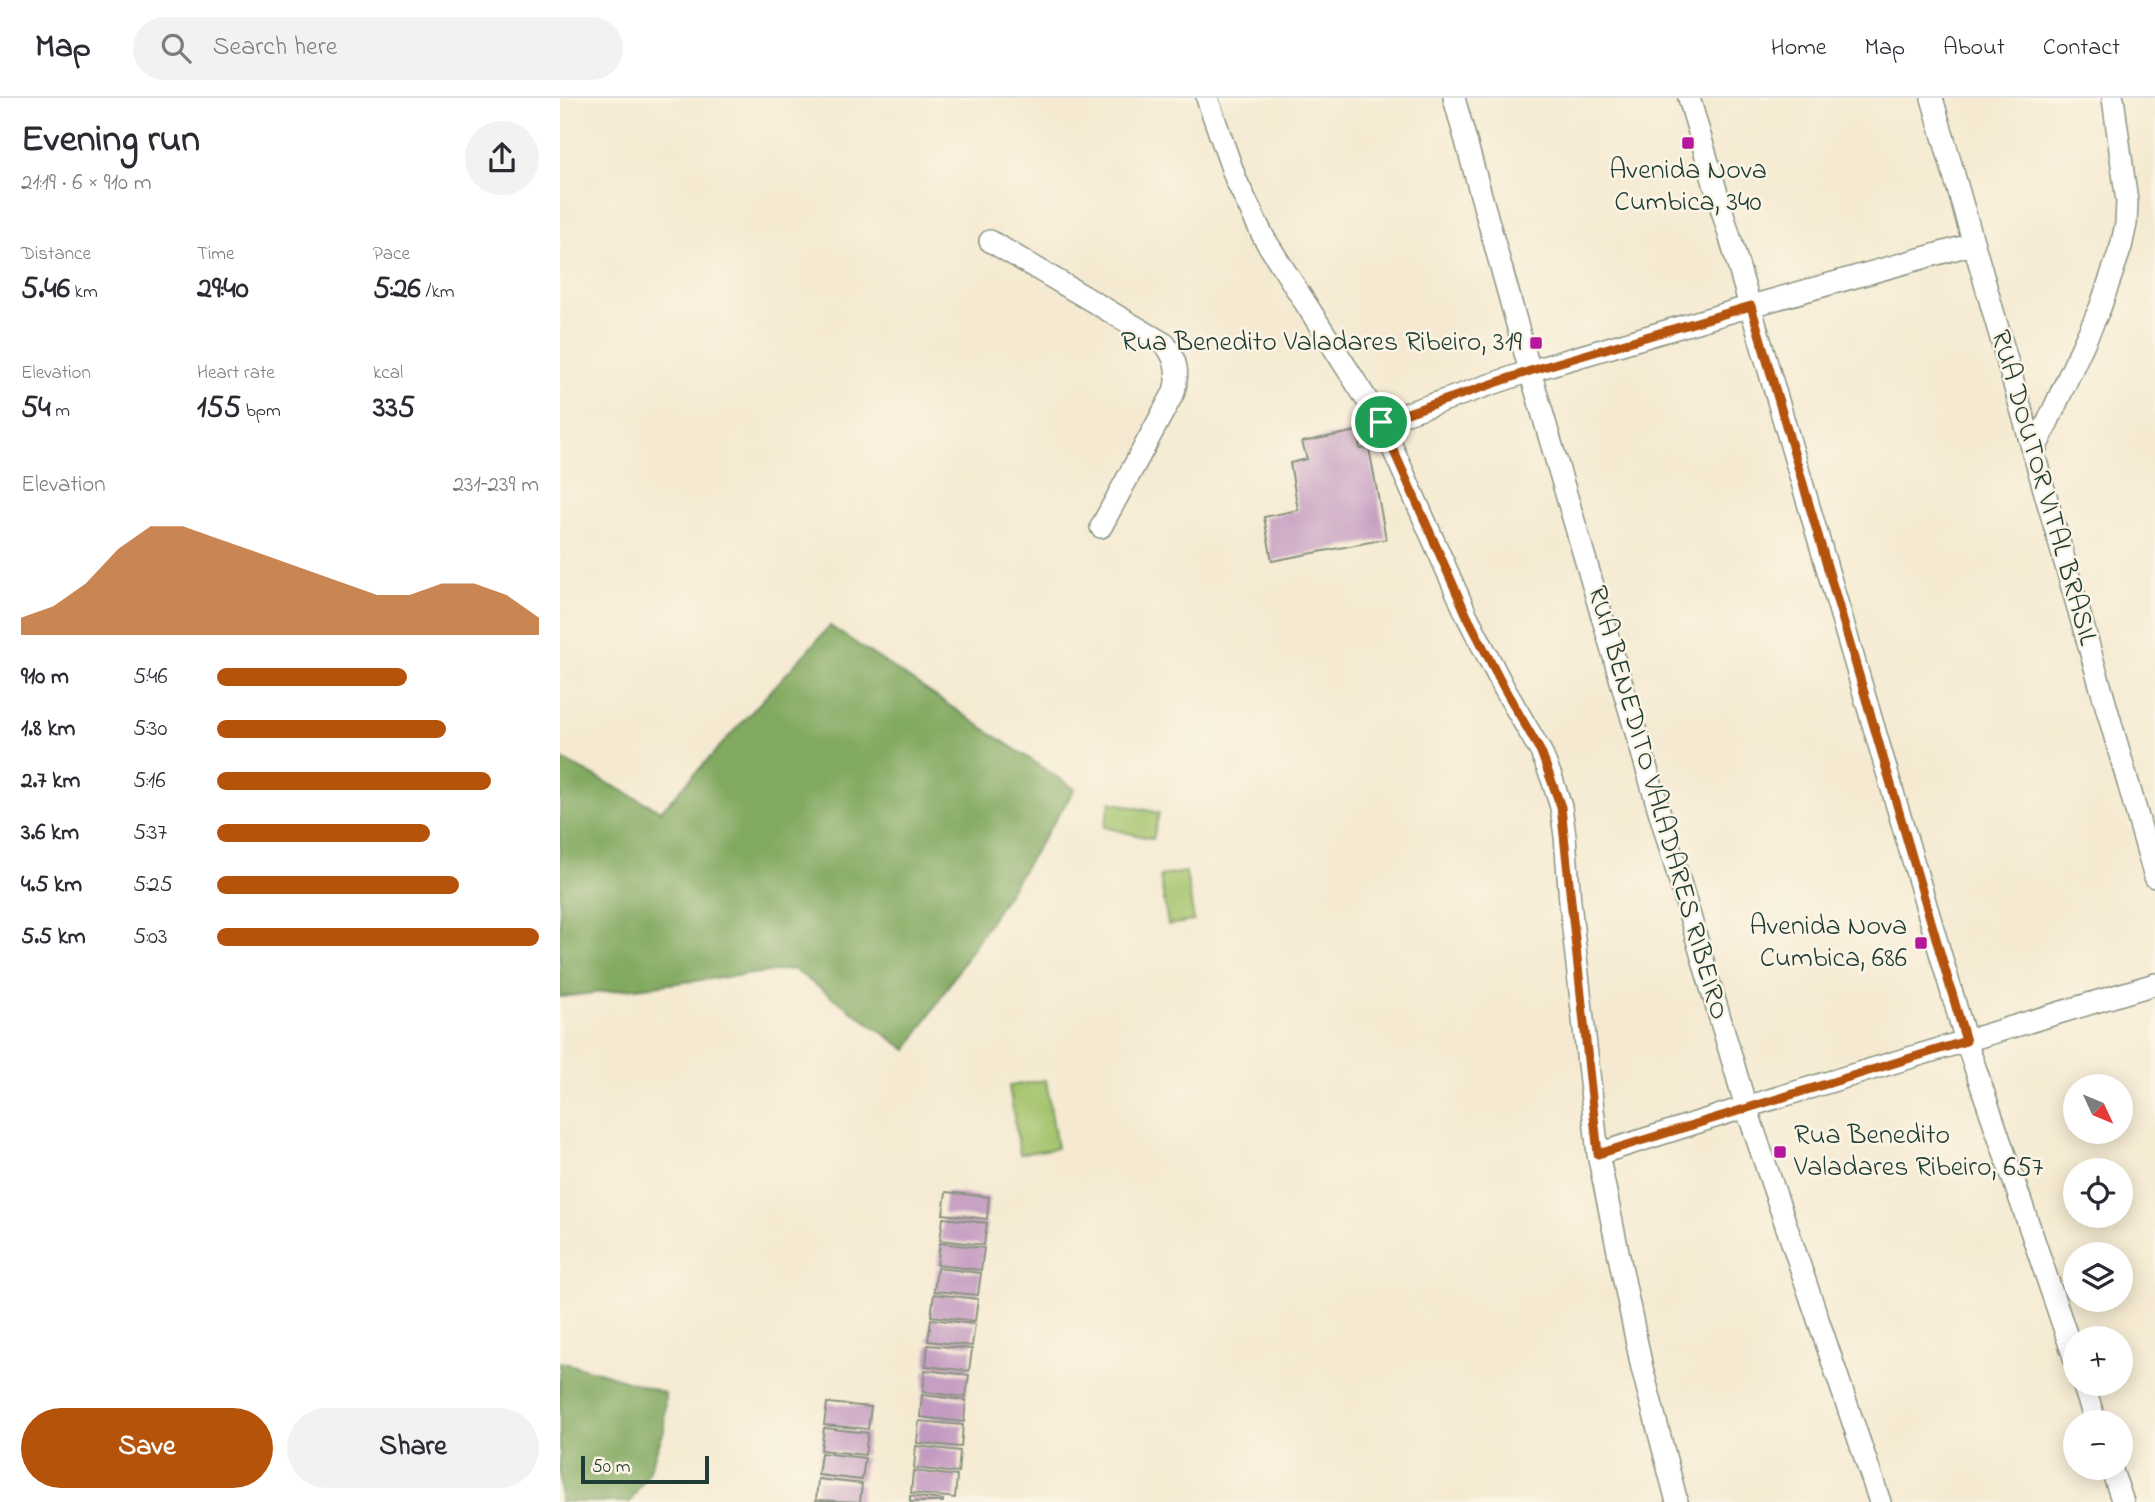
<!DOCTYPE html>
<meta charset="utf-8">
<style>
body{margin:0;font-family:"Indie Flower",sans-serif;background:#f2f2f3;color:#2b2b33;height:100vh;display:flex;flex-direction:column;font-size:26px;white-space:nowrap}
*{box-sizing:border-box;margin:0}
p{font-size:23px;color:#7c7c81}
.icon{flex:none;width:38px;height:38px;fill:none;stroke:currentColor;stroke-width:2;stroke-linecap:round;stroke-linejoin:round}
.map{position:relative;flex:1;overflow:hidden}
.sheet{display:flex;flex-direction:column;background:#fff;width:560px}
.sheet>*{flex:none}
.needle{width:46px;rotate:134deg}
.controls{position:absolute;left:1503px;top:976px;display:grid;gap:14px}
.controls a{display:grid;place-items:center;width:70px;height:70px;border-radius:50%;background:#fff;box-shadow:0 4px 18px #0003;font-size:35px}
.scale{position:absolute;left:21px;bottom:18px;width:128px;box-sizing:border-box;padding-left:7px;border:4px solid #1f3d34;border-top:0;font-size:19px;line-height:24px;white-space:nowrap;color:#1f3d34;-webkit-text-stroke:5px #fcf5e5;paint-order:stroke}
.pin{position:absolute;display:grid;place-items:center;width:60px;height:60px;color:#fff;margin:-30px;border:4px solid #fff;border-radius:50%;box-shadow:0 2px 7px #0007}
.round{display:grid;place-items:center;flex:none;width:74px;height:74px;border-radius:37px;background:#f2f2f3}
.head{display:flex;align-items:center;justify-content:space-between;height:119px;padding:0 21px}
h1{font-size:38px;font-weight:700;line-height:52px}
.figures{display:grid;grid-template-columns:repeat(3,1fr);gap:10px;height:119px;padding:7px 21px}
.figures div{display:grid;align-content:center}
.figures b{font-size:30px;font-weight:700}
.figures small{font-size:19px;font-weight:400}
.figures p{font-size:19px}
.chart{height:196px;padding:14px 21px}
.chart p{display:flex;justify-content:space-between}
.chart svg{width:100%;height:126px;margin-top:7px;fill:#b45309;opacity:.7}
.action{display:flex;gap:14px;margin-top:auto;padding:14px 21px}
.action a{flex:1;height:80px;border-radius:42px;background:#b45309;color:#fff;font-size:28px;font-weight:700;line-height:80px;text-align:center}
.action a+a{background:#f2f2f3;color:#2b2b33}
ul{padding:0 21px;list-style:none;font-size:23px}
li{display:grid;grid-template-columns:112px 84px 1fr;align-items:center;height:52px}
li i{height:18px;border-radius:9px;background:#b45309}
header{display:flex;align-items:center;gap:42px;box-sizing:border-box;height:98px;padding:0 35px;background:#fff;border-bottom:2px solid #e1e1e2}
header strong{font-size:33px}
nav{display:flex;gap:38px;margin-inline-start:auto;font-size:24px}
.search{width:490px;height:63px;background:#f2f2f3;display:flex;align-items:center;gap:18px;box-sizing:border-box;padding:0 24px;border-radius:38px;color:#7c7c81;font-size:26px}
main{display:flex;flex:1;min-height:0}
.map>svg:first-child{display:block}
</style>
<header>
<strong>Map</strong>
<div class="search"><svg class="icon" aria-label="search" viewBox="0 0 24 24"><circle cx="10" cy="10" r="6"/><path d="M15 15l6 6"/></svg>Search here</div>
<nav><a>Home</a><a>Map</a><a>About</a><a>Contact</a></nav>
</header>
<main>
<section class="sheet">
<div class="head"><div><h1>Evening run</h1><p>21:19 · 6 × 910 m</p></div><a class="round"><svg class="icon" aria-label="share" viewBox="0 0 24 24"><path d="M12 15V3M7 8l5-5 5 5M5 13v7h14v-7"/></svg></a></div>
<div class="figures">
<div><p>Distance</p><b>5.46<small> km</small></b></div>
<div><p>Time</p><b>29:40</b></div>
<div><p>Pace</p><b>5:26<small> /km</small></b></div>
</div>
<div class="figures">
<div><p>Elevation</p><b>54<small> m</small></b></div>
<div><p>Heart rate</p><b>155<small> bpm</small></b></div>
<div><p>kcal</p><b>335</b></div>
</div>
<div class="chart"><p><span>Elevation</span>231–239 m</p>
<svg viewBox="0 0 160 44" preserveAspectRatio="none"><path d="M0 44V38L10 34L20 26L30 14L40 6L50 6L60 10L70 14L80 18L90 22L100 26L110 30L120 30L130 26L140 26L150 30L160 38V44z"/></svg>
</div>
<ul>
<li><b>910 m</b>5:46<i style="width:59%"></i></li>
<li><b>1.8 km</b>5:30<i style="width:71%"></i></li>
<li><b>2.7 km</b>5:16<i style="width:85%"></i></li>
<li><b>3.6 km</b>5:37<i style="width:66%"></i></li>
<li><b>4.5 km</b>5:25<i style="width:75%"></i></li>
<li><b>5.5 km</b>5:03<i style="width:100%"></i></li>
</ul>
<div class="action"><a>Save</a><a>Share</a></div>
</section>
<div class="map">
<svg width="1595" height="1404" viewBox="0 0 1595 1404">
<rect width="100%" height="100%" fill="#fcf5e5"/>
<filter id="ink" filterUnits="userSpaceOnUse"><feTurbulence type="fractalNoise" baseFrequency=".0143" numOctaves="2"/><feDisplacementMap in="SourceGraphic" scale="14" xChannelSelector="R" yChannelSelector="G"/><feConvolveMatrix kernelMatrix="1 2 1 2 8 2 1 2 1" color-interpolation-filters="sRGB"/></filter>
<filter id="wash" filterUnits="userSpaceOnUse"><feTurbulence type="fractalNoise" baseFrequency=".00686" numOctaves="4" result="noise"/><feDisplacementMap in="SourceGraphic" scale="28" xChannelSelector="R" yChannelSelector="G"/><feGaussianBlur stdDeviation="1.57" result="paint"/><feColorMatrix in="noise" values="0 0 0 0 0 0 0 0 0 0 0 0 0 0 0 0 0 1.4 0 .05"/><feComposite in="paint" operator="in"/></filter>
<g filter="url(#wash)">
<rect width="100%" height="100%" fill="#f5ead1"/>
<path fill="#a3c36c" stroke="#618050" stroke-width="2" d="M551,704l48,11 -6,26 -49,-12z
M626,774l8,49 -26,4 -8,-49z
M486,982l11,68 -37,6 -11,-68z"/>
<path fill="#82a960" stroke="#50734a" stroke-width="2" d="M270,528l245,163 -168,261 -114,-81 -233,28v-239l101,53z
M0,1264l39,10 66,21 -1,38 -17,44 -17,27h-70z"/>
<g id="blocks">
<path fill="#c299c0" d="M797,333l3,18 9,-1 17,91 -114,22 -8,-44 34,-7 -8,-47 17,-4 -5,-17z
M386,1094l43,5 -2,22 -44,-5z
M383,1120l44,5 -3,22 -44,-5z
M380,1145l44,5 -3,22 -44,-5z
M377,1170l44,5 -3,22 -44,-4z
M374,1196l44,5 -3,22 -44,-5z
M371,1221l44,5 -3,22 -44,-5z
M368,1247l44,4 -3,22 -43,-5z
M365,1272l44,5 -3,22 -43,-5z
M362,1297l44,5 -2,22 -44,-5z
M267,1305l44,4 -3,22 -44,-4z
M359,1323l44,4 -2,22 -44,-4z
M264,1330l44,5 -3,22 -44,-5z
M356,1348l44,5 -2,22 -44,-5z
M261,1355l44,5 -3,22 -44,-5z
M353,1373l44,5 -2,22 -44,-5z
M258,1381l44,5 -2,18 -44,-2z
M350,1398l33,4v2h-33z"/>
</g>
</g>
<g filter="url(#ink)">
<use href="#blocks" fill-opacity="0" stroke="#8a9482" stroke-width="2"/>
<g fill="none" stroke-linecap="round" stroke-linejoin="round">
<defs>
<path id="minor" d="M647,0l29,82 28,58 117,184 86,194 37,72 37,64 11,27 9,28 4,29 5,66 28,252 44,214 35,134
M894,0l76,273 216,736 134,395
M1129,0l277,943 110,322
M1372,0l223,779
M430,143l175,103c12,16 14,29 9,48l-73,135
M821,324l149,-51 221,-65 222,-62
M1473,356l67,-146 21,-61 5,-23 1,-22 -14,-104
M1038,1056l148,-47 409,-123
M1523,1286l13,39
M1551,1370l12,34"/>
</defs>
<use href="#minor" stroke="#8a9482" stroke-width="24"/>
<use href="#minor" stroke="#fff" stroke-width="21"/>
</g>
</g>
<g fill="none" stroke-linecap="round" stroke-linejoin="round" filter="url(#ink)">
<defs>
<path id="route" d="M1191,208l215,735 -368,113 -37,-347 -20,-55 -37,-64 -37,-72 -86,-194 149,-51z"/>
</defs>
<use href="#route" stroke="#fff" stroke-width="14"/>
<use href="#route" stroke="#b45309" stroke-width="9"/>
</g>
<g fill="#b5179e" stroke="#fcf5e5" stroke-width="2.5">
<rect x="1121" y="38" width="14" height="14" rx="3.5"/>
<rect x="969" y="238" width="14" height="14" rx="3.5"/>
<rect x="1354" y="838" width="14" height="14" rx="3.5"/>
<rect x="1213" y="1047" width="14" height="14" rx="3.5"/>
</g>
<g text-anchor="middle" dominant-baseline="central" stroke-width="5" stroke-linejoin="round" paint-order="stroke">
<g font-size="28" fill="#1f3d34" stroke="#fcf5e5" text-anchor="end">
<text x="1128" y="73" text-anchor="middle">Avenida Nova<tspan x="1128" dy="32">Cumbica, 340</tspan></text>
<text x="962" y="245">Rua Benedito Valadares Ribeiro, 319</text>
<text x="1347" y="829">Avenida Nova<tspan x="1347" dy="32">Cumbica, 686</tspan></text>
<text x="1234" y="1038" text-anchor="start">Rua Benedito<tspan x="1234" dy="32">Valadares Ribeiro, 657</tspan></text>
</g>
<g font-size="28" fill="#1f3d34" stroke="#fcf5e5">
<text transform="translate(1483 390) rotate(74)">RUA DOUTOR VITAL BRASIL</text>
<text transform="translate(1097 705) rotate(74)">RUA BENEDITO VALADARES RIBEIRO</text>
</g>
</g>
</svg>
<div class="controls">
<a><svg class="needle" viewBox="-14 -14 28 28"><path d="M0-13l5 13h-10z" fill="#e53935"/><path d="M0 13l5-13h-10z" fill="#7c7c81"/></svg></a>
<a><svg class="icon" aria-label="locate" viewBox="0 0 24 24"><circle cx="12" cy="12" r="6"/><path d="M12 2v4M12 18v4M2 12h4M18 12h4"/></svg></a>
<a><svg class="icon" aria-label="layers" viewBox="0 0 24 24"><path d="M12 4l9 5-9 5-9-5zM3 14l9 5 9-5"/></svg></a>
<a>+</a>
<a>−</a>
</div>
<div class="scale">50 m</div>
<div class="pin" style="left:821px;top:324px;background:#1e9e55"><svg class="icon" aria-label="arrive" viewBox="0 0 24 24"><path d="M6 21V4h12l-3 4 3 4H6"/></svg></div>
</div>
</main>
